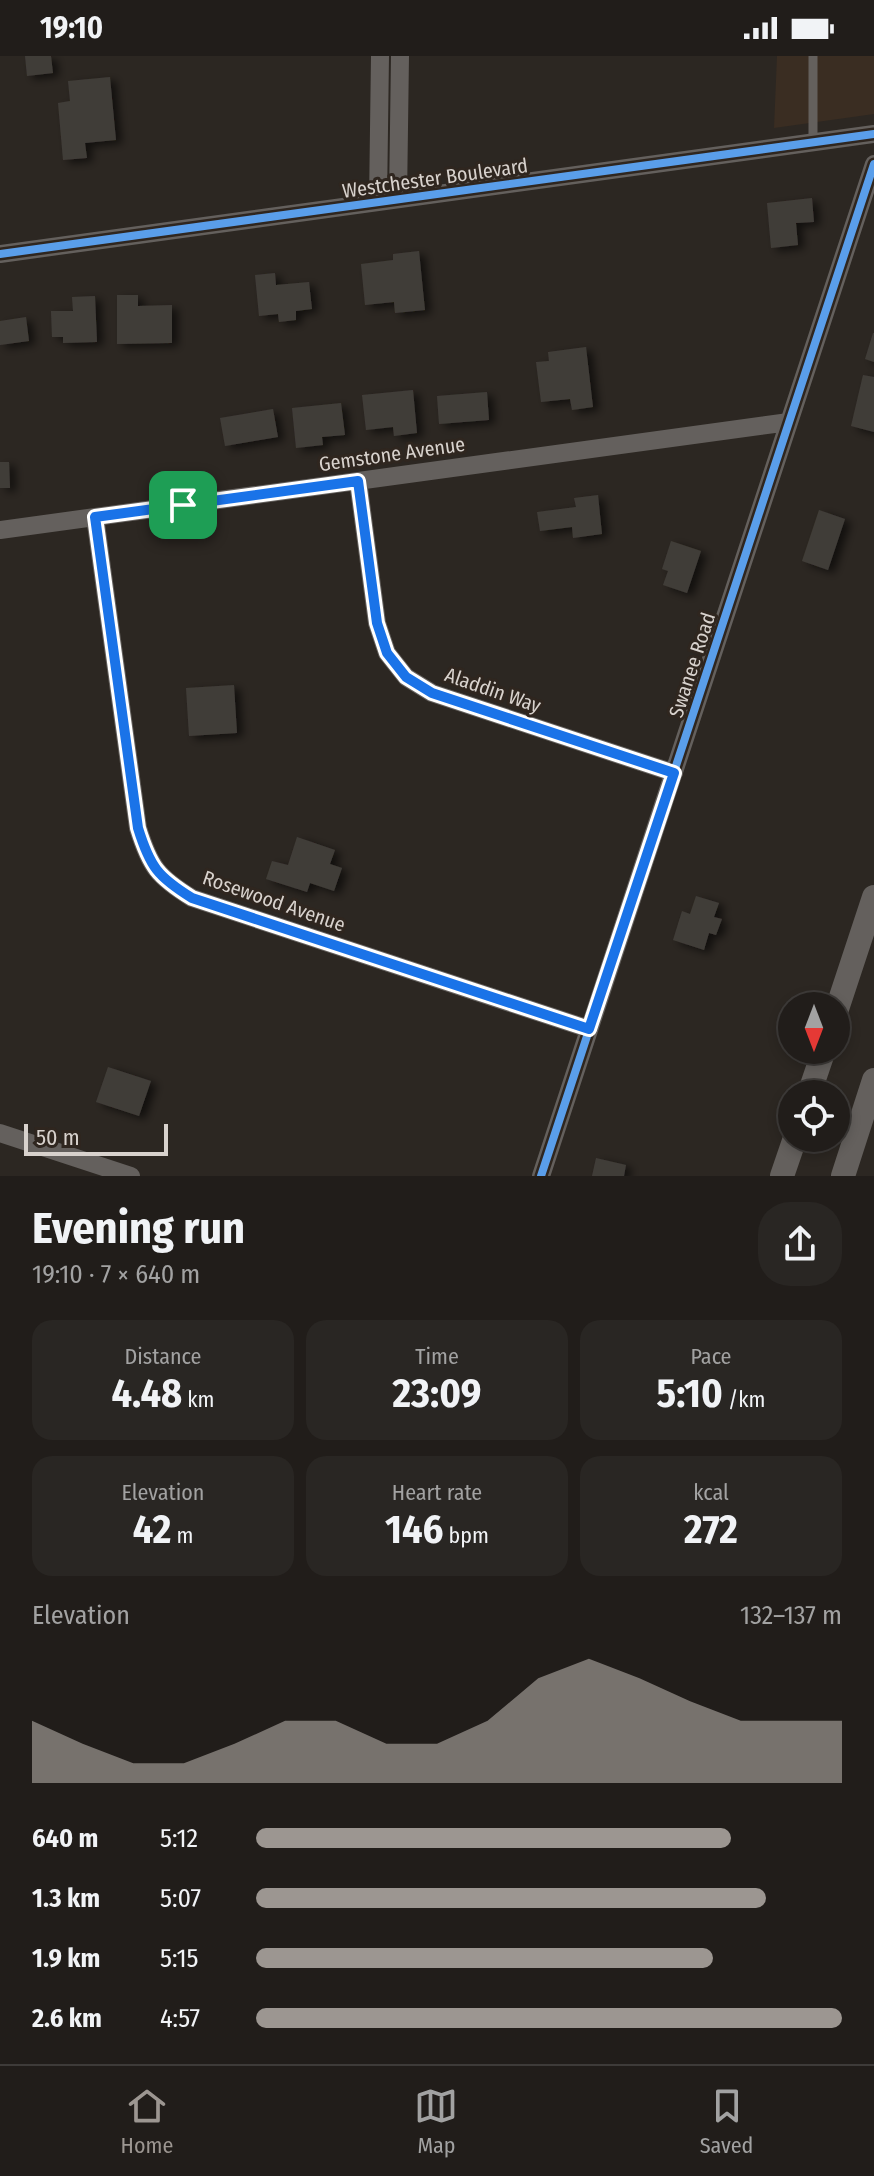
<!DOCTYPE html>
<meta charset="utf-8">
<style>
body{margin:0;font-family:"Fira Sans Condensed",sans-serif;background:#292623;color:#f1f3f6;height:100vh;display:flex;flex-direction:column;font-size:30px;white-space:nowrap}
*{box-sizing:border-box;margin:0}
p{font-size:26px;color:#a2a2a2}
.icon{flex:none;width:44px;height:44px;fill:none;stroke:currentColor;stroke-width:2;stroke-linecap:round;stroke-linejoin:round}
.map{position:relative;height:1120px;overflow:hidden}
.sheet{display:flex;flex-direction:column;background:#211d1a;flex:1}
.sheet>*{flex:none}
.needle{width:52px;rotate:180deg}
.tools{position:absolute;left:778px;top:936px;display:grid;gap:16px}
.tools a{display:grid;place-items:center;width:72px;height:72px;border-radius:50%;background:#211d1a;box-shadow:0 4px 12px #0003,0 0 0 2px #3e3b39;font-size:40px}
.scale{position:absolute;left:24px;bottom:20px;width:144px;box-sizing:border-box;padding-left:8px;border:4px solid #d8d2cd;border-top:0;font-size:22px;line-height:28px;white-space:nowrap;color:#d8d2cd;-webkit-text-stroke:6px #2f261f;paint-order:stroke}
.pin{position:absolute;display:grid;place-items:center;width:68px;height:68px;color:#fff;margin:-34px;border-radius:16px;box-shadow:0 4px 12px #0006}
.round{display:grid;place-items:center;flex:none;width:84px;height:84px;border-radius:32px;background:#292623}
.headline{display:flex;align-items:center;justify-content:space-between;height:136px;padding:0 32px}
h1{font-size:44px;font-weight:700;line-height:60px}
.metrics{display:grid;grid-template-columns:repeat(3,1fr);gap:12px;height:136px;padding:8px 32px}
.metrics div{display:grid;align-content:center;border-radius:20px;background:#292623;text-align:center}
.metrics b{font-size:40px;font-weight:700}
.metrics small{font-size:22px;font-weight:400}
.metrics p{font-size:22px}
.chart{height:224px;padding:16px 32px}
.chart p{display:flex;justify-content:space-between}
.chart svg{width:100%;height:144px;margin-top:8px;fill:#9c9691;opacity:.7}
ul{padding:0 32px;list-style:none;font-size:26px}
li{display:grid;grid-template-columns:128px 96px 1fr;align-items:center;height:60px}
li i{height:20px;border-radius:10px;background:#9c9691}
.status{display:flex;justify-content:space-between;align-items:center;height:56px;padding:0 40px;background:#211d1a;direction:ltr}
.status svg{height:22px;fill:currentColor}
.dock{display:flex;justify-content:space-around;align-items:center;height:112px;border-top:2px solid #3e3b39;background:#211d1a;font-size:22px;color:#a2a2a2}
.dock a{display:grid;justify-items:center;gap:4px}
.dock .selected{color:#9c9691}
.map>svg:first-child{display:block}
</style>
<div class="status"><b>19:10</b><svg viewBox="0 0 49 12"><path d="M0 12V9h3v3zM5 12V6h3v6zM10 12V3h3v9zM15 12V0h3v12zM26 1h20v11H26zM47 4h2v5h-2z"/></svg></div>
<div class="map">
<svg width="874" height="1120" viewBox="0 0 874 1120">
<defs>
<filter id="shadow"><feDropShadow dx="6" dy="3.5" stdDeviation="4" flood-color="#0009"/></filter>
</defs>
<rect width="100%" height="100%" fill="#2c2722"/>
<path fill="#3a2d22" d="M777,0h97v58l-100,14z"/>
<path fill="#413d39" filter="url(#shadow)" d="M25,0h26l2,17 -26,3z
M110,21l6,63 -31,3 2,15 -24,2 -5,-57 12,-2 -2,-20z
M812,142l2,24 -18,1 2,22 -27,3 -4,-45z
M419,195l6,59 -30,3 -1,-11 -29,3 -4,-41 32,-4v-6z
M275,217l1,12 33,-3 3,27 -16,2v9l-17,2 -1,-8 -19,2 -4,-41z
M117,239h21v11l34,-1v38l-55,1z
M95,240l2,46 -34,1v-6h-11l-1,-26h22l-1,-14z
M26,261l3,24 -29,4v-24z
M873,277h1v29l-9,-3z
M586,291l7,60 -21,3 -2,-11 -29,3 -5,-40 13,-1 -1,-9z
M863,319l11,2v55l-23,-6z
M413,334l4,43 -23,3 -1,-9 -27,3 -4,-35z
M487,336l2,28 -50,4 -2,-28z
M341,347l4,32 -23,2 1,8 -27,3 -4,-40z
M273,353l5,28 -53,9 -5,-28z
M0,406h9l1,26h-10z
M598,439l4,39 -29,4 -1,-11 -32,4 -3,-19 39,-5 -2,-9z
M819,454l26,9 -17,51 -26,-9z
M671,485l30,10 -14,42 -24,-8 5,-14 -6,-2z
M234,629l3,48 -48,3 -3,-48z
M297,781l38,13 -5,14 12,4 -8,23 -24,-8 -3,9 -41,-13 6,-18 16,4z
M696,840l23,7 -5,14 8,2 -6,16 -7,-2 -5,17 -31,-10 9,-29 8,3z
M108,1011l43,14 -12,35 -43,-14z
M596,1102l30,7 -2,11h-32z"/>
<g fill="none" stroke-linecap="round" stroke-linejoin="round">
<path stroke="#64605d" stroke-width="9" d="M813,86v-86"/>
<path stroke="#64605d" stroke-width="18" d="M398,143l2,-143
M378,146l2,-146
M0,198l874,-120
M358,425l19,142 10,30 19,24 26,16 242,80
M95,461l43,311c12,39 20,49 54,70l397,131
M0,474l789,-108
M0,1077l131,43
M541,1120l333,-1012"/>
<path stroke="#64605d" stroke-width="24" d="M836,956l38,-115
M809,1038l15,-44
M782,1120l13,-38
M843,1120l31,-96"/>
<defs>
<path id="cycleway" d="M0,198l874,-120
M541,1120l333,-1012"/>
</defs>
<use href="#cycleway" stroke="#2f261f" stroke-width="13"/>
<use href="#cycleway" stroke="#5a9eea" stroke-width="8"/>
</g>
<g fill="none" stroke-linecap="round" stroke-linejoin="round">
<defs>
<path id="route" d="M358,425l19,142 10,30 19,24 26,16 242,80 -85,256 -397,-131c-34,-21 -42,-31 -54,-70l-43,-311z"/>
</defs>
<use href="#route" stroke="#fff" stroke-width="16"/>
<use href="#route" stroke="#1a73e8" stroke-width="10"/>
</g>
<g text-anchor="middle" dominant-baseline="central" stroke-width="6" stroke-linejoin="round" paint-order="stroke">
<g font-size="20" fill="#d8d2cd" stroke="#2f261f">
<text transform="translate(435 122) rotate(-8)">Westchester Boulevard</text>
<text transform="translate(392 398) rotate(-8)">Gemstone Avenue</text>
<text transform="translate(692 609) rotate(-72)">Swanee Road</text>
<text transform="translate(493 634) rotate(19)">Aladdin Way</text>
<text transform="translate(274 845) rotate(19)">Rosewood Avenue</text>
</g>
</g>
</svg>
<div class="tools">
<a><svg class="needle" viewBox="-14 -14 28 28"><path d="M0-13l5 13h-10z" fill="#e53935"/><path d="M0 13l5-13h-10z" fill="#a2a2a2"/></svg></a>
<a><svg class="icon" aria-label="locate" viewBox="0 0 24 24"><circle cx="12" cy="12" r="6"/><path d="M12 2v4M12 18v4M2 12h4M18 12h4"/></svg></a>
</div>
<div class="scale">50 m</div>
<div class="pin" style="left:183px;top:449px;background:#1e9e55"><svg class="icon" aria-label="arrive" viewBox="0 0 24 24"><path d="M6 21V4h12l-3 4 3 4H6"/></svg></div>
</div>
<section class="sheet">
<div class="headline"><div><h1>Evening run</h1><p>19:10 · 7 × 640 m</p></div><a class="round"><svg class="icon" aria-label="share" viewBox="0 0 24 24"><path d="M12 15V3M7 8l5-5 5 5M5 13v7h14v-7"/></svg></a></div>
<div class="metrics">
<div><p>Distance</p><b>4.48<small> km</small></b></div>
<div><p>Time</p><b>23:09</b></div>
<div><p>Pace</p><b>5:10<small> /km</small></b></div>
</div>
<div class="metrics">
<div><p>Elevation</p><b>42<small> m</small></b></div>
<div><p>Heart rate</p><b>146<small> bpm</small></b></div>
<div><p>kcal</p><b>272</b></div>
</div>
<div class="chart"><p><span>Elevation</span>132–137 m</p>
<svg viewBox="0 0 160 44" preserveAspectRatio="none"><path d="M0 44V25L10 32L20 38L30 38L40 32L50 25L60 25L70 32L80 32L90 25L100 12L110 6L120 12L130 19L140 25L150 25L160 25V44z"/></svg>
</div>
<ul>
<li><b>640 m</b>5:12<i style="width:81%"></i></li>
<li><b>1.3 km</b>5:07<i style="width:87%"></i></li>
<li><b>1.9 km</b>5:15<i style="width:78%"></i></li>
<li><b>2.6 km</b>4:57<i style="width:100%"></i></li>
</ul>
</section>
<nav class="dock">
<a class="selected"><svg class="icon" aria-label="home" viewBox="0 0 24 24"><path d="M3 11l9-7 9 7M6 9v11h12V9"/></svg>Home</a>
<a><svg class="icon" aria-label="map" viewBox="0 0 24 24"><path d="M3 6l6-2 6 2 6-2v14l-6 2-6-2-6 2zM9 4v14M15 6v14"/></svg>Map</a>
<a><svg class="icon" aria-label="saved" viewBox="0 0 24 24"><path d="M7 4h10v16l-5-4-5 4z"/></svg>Saved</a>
</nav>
